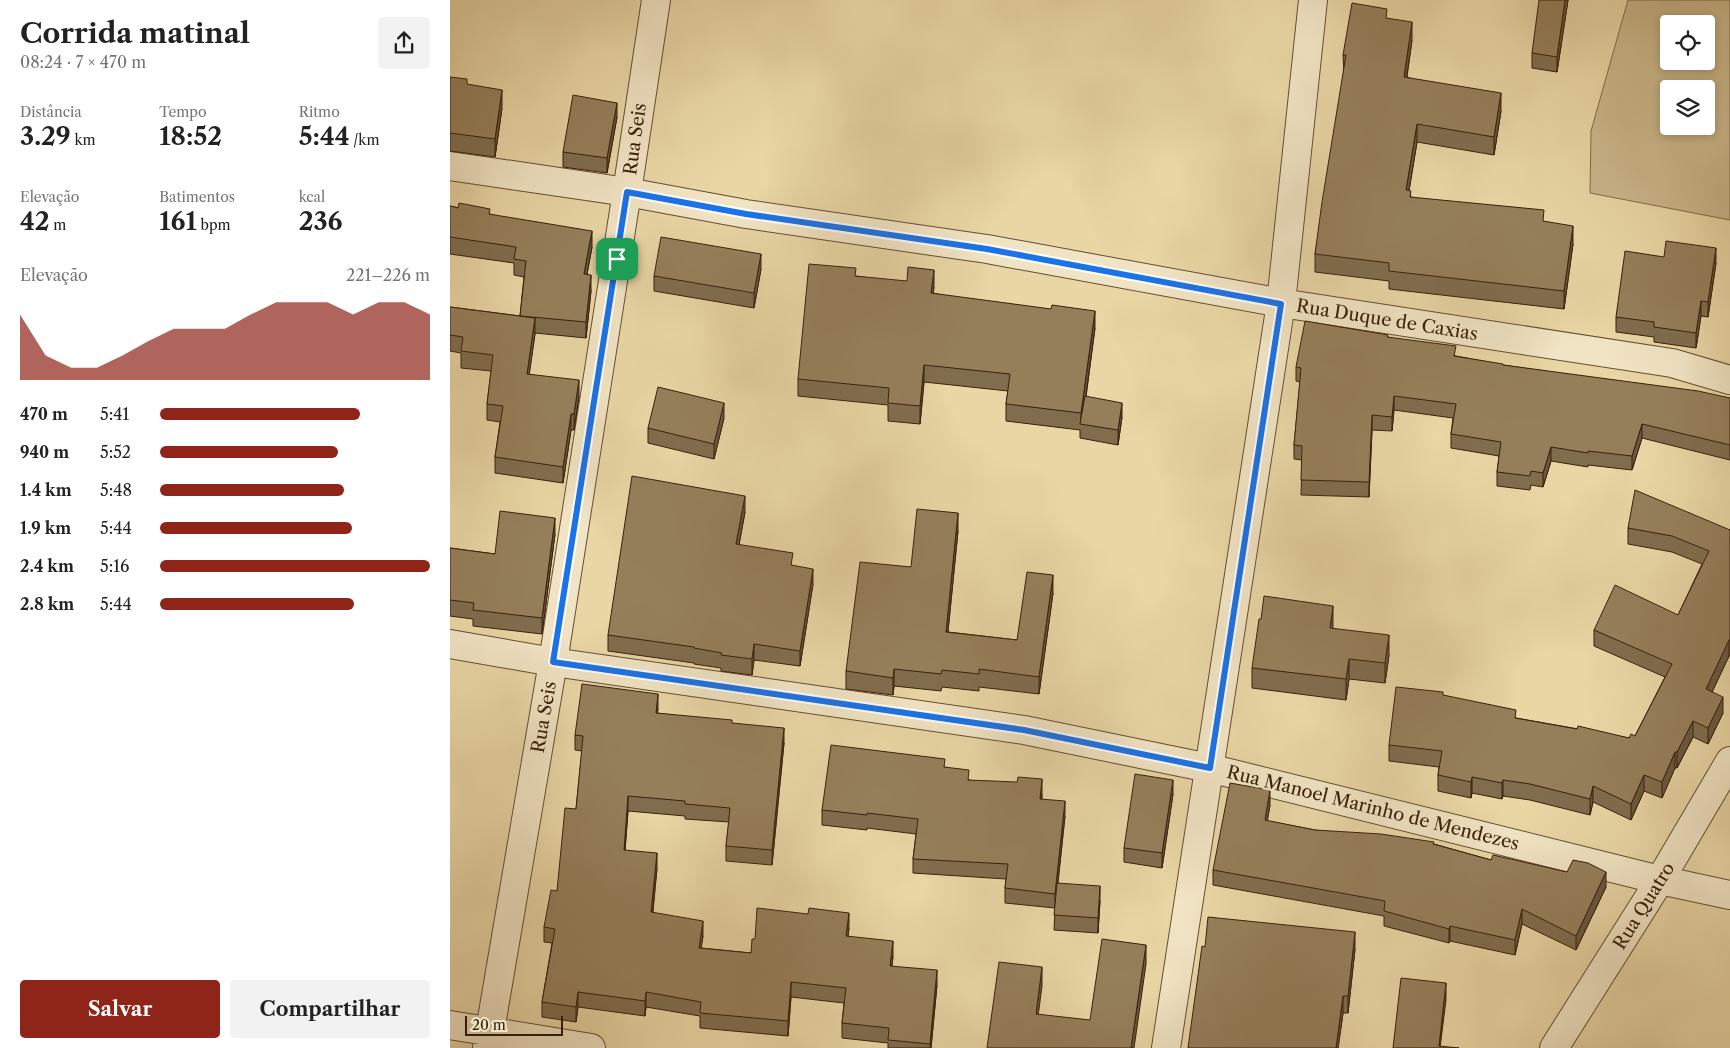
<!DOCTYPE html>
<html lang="pt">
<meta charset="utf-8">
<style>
body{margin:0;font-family:"Libre Caslon Text",serif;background:#f2f2f2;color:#222;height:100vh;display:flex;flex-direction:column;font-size:19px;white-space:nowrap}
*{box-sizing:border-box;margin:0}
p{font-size:16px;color:#767676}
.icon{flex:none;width:28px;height:28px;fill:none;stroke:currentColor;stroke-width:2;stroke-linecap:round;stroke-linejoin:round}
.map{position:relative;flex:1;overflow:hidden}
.sheet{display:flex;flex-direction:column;background:#fff;width:450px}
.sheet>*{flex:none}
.tools{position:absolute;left:1210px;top:15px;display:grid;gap:10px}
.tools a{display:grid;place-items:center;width:55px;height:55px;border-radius:5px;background:#fff;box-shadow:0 2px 8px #0003;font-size:25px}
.scale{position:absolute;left:15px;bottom:12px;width:98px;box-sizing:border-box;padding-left:5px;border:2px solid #39200b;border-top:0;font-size:14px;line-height:18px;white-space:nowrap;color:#39200b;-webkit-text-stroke:4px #f1e4c4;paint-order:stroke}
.pin{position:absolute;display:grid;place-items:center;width:42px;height:42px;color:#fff;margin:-21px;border-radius:10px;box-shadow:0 2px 8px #0006}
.round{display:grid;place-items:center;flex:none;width:52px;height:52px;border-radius:5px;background:#f2f2f2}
.overview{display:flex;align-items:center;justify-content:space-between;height:85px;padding:0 20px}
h1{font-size:28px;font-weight:800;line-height:38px}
.figures{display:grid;grid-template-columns:repeat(3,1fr);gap:8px;height:85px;padding:5px 20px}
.figures div{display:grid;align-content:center}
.figures b{font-size:25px;font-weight:800}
.figures small{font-size:14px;font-weight:400}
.figures p{font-size:14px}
.chart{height:140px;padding:10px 20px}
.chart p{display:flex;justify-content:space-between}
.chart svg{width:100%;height:90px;margin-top:5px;fill:#8f2418;opacity:.7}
.button{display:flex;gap:10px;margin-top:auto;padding:10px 20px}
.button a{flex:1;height:58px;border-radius:5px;background:#8f2418;color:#fff;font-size:20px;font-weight:800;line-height:58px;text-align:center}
.button a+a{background:#f2f2f2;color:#222}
ul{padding:0 20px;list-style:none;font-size:16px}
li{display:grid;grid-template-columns:80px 60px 1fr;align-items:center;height:38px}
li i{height:12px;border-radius:6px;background:#8f2418}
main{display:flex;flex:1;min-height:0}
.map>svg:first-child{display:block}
</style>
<main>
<section class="sheet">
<div class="overview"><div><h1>Corrida matinal</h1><p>08:24 · 7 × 470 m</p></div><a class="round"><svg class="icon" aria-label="share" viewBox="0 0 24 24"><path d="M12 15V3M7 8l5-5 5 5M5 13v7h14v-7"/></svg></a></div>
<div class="figures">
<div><p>Distância</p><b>3.29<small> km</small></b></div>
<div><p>Tempo</p><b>18:52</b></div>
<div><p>Ritmo</p><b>5:44<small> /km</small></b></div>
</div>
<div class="figures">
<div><p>Elevação</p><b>42<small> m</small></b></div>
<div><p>Batimentos</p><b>161<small> bpm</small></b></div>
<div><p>kcal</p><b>236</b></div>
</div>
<div class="chart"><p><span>Elevação</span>221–226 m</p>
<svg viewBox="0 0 160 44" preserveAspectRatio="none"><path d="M0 44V12L10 32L20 38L30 38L40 32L50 25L60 19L70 19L80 19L90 12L100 6L110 6L120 6L130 12L140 6L150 6L160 12V44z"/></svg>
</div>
<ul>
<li><b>470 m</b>5:41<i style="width:74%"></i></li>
<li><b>940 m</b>5:52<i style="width:66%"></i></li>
<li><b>1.4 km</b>5:48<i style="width:68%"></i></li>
<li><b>1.9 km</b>5:44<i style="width:71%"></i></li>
<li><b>2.4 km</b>5:16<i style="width:100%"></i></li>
<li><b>2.8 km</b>5:44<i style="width:72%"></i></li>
</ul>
<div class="button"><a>Salvar</a><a>Compartilhar</a></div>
</section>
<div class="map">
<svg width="1280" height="1048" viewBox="0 0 1280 1048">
<rect width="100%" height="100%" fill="#e9d6a5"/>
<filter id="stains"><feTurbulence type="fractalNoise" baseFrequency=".004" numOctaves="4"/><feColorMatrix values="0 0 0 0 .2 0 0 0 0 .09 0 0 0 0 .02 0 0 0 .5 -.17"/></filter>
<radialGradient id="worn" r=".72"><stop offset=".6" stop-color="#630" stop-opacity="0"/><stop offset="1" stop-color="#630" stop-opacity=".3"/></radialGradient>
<path fill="#cbb78b" stroke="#826c4b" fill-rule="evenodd" d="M1178,0h102v220l-140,-27 1,-62zM1219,24h37v37h-37zM1219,89h37v37h-37z"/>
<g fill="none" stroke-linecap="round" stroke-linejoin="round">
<defs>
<path id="minor" d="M0,166l177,26 119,22 241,35 294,54 391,60 58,17
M0,644l103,18 471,68 185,38 451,112 70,15
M0,1025l141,23
M37,1048l66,-386 74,-470 29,-192
M716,1048l115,-745 32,-303
M1104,1048l106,-168 70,-119"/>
</defs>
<use href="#minor" stroke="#654e32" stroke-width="30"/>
<use href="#minor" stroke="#f1e4c4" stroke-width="28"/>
</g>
<path fill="#806d4e" stroke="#39200b" d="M1118,0l-11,72 -25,-4v-15z
M937,18l25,22 -5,37 94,34 -7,44 -77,-13 -8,49 2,6 133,25 29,22 -9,65 -175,-20v-8l-74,-9v-18l29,-181 -1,-18z
M0,77l17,7 35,24 -7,49 -45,-6z
M167,117l-10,56 -44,-6v-15z
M0,206l40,8 102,33 -5,27 4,17 -5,47 -51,-5 -6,41 50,22 -5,34h-3l-8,53 -68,-10v-16l5,-35 -13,-2v-16l4,-33 -30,-3v-15l-11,-2v-44l70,9 4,-39 -10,-2v-12l-64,-9z
M1266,263l-8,54 -7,-1 -5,32 -42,-6v-5l-38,-5v-15z
M311,269l-7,39 -100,-17v-15z
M406,276l78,11 -1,6 162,35 -9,69 36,20 -4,28 -38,-7v-8l-74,-9v-17l2,-13 -84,-9 -4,42 -32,-3v-16l-90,-9v-17z
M938,337l68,19 47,9 227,33v62l-88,-22 -10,32 -44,-5v2l-37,-6 -8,26 -12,-2 -1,5 -33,-4v-14l2,-16 -48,-8v-14l2,-16 -59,-8 -2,21 -20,-1 -3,67 -68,-2 1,-35 -8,-1v-14l6,-63 -4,-1v-14z
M274,418l-10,41 -66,-16v-15z
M295,512l-6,33 54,21 20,18 -13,82 -46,-6 -2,15 -31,-4v-3l-27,-4v-1l-86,-12v-16z
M1178,528l102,2v126h-1l-17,36 11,21 -15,31 -15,-7 -16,31h-2l-13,30 -18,-7 -13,29 -38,-18 -3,13 -60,-15 -27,-4 -1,3 -30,-6 -1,5 -33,-7v-16l1,-8 -50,-6v-16l54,-50 73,23 113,20 6,-2 30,-59 -71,-31v-16l84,-15 24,-51 -30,-12 -44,-8z
M508,531l-10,101 69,8 36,-47 -14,101 -60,-7v4l-37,-4 -1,4 -47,-5 -1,9 -47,-6v-18l65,-104z
M105,534l-13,100 -69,-8v-7l-23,-3v-68l45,6z
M883,628l56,27 -4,28 -36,-4 -3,21 -94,-12v-20z
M208,709l-1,4 75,10 52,20 -12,122 -46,-4v-15l3,-24 -44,-3v-3l-57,-5 -3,39 32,18 -4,44 50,24 -2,12 50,5 4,-14 94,-11 -1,8 45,20 -1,10 45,19 -6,63h-43v-5l-46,-5v-15l2,-20 -53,-6 -3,39 -88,-8v-12l-54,-9 -1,9 -67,-9 -2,15 -34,-5v-15l10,-59 -8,-1v-15l13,-36 19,-82 6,-58 -7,-1v-15z
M495,767l24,13 73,14v5l23,17 -7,67 42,18 -2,32 -44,-3 1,-22 -50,-5v-15l1,-9 -93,-6v-14l3,-25 -49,-6v2l-45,-5v-15z
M723,794l-11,74 -38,-6v-14z
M820,805l-3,16 48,9 119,14 57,16 115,27 -30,63 -54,-26 -7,31 -65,-14 -1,2 -65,-17v-10l-171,-31v-15z
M905,949l-7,64h-5l-5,35h-150z"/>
<path fill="#685940" stroke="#39200b" d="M1115,0h3l-11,72v-15z
M962,22v18l-8,55v-18z
M52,90v18l-7,49v-18z
M1051,93v18l-7,44v-18z
M167,103v14l-10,56v-15z
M967,124v18l-11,66v-18z
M1123,226v18l-9,65v-18z
M142,231v16l-8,43v-16z
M1266,248v15l-8,54v-15z
M311,254v15l-7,39v-15z
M484,270v17l-3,24v-18z
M141,275v16l-5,47v-16z
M1251,301v15l-5,32v-15z
M645,311v17l-13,96h-1v-11z
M85,318v16l-8,56v-16z
M474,365v17l-4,42v-18z
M129,380v16l-5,34v-16z
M944,396v14l-2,21v-14z
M274,403v15l-10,41v-15z
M672,403v14l-4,28v-15z
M121,414v16l-8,53v-16z
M922,415v15l-3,67v-15z
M1192,424v14l-10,32v-14z
M1101,447v14l-8,26v-14z
M295,496v16l-9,48v-16z
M508,513v18l-12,119v-18z
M105,518v16l-13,100v-16z
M363,569v15l-13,82v-15z
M603,575v18l-14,101v-17z
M883,606v20l-3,22v-20z
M939,635v20l-4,28v-20z
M1279,640v16l-23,49v-16z
M304,644v16l-2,15v-16z
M899,659v20l-3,21v-21z
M444,669v17l-1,9v-17z
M208,694v15l-2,19v-15z
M1273,697v16l-15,31v-16z
M1243,721v16l-16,31v-16z
M334,728v15l-12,122v-15z
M1225,752v16l-13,30v-16z
M1194,775v16l-13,29v-16z
M1022,777v16l-1,5v-16z
M592,779v15l-2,20v-15z
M723,780v14l-11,74v-15z
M1053,780v16l-1,3v-16z
M1143,786v16l-3,13v-16z
M820,790v15l-5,30v-15z
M178,796v15l-4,54v-15z
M615,801v15l-10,92v-14z
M207,853v15l-6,59v-15z
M1156,872v15l-30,63v-14z
M650,886v15l-2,32v-15z
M1072,909v15l-7,31v-15z
M399,913v15l-3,23v-15z
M253,921v15l-4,27v-15z
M1000,926v15l-1,2v-14z
M905,932v17l-7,64v-17z
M443,941v15l-3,25v-15z
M696,945v19l-12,84h-3z
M592,967v19l-6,46v-18z
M487,970v15l-6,63h-1z
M341,982v15l-3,39v-15z
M996,983v17l-6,48h-1z
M128,992v15l-2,15v-15z
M196,992v15l-1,9v-15z
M893,996v17l-5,35h-2z"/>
<path fill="#957f5b" stroke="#39200b" d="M1089,0h26l-8,57 -25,-4z
M902,3l35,6 -1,9 26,4 -8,55 97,16 -7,44 -77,-13 -11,66 5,1 -1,6 134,13 -1,11 30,5 -9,65 -175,-20v-8l-74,-9 7,-52 24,-147h-3z
M0,77l17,2v5l35,6 -7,49 -45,-6z
M123,95l44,8 -10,55 -44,-6z
M9,203l31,6 -1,5 103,17 -8,43 7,1 -5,47 -66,-6 6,-55 -12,-2 2,-12 -66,-10v-31l8,2z
M211,237l100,17 -7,39 -100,-17z
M1216,241l50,7 -8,54 -7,-1 -5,32 -42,-6v-5l-38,-5 9,-66 39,6z
M359,264l47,4 -1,8 52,5 1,-14 26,3 -3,23 120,16 1,-4 43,6 -14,102 -75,-9 4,-30 -86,-9 -4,41 -32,-3 1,-15 -91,-9z
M0,307l85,11 -8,56 52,6 -5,34h-3l-8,53 -68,-10 8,-51 -16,-2 6,-49 -32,-4 2,-14 -13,-2z
M855,321l83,14 -1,2 69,9 -2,10 49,8v1l195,26 32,7v47l-88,-21 -10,32 -44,-5v2l-37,-6 -8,26 -12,-2 -1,5 -33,-4 4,-30 -50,-8 5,-30 -62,-8 -2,21 -20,-2 -3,67 -68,-2 1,-34 -8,-1 7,-77 -5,-1z
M208,387l66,16 -10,41 -66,-16z
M635,396l37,7 -4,27 -38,-6z
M182,476l113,20 -9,48 57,9 -2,12 22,4 -13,82 -46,-7 -2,15 -31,-4 1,-2 -28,-5v-1l-86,-12z
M1185,490l95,40v110h-1l-23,49 17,8 -15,31 -15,-7 -16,31h-2l-13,30 -18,-7 -13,29 -38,-18 -3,13 -60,-15 -27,-4 -1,3 -30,-6 -1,5 -33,-7 4,-24 -53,-6 7,-58 47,5v3l73,15 -1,8 62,11 1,-3 51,12 2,-4 4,2 37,-72 -78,-34 21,-45 63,30 31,-64 -37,-15 -44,-8z
M467,509l41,4 -12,119 71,8 10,-68 26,3 -14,102 -60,-8v5l-37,-4 -1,4 -47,-5 -1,9 -47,-7 14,-109 51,5z
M50,511l55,7 -13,100 -69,-8 1,-7 -24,-3v-52l45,6z
M814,596l69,10 -3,22 59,7 -4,28 -36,-4 -3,20 -94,-11 7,-49h2z
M132,684l76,10 -2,19 76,7v3l52,5 -12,122 -46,-4 4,-38 -45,-4v-3l-57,-5 -4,54 33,3 -6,59 52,9 -4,27 52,5 1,-14h3l2,-31 51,6 1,-6 40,5 -3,23 47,5 -3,25 47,4 -7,74 -42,-4 1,-12 -47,-5 4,-35 -55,-6 -3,39 -88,-8 1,-11 -55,-10 -1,9 -67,-9 -2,15 -34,-5 13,-73 -11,-2 7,-37 6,1 8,-83 11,1 7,-73 -8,-1z
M381,745l114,14 -1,8 25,3 -1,10 49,2 1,-5 24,2 -2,20 25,2 -10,93 -50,-6 3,-24 -95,-5 5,-40 -51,-6v2l-45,-5z
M685,774l38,6 -11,73 -38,-5z
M780,783l40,7 -5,30 50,10 66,4 53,8 -1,2 58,16 2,-5 74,17 6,-12 15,3 18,9 -30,64 -54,-27 -7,31 -65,-14 -1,3 -65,-18 1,-10 -172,-31z
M607,883l43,3 -2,32 -44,-3z
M758,917l147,15 -7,64h-5l-7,52h-148l14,-102 3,1z
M652,939l44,6 -15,103h-144l12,-86 43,5 -6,47 54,6z
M951,978l45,5 -7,63 20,2h-66z"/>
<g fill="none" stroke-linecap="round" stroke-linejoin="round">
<defs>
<path id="route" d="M177,192l119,22 241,35 294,55 -71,464 -186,-38 -471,-68z"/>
</defs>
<use href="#route" stroke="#fff" stroke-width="10"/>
<use href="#route" stroke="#1a73e8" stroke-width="6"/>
</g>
<g text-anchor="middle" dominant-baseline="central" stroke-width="4.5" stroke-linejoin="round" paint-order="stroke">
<g font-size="18" fill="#39200b" stroke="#f1e4c4">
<text transform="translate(185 139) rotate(-82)">Rua Seis</text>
<text transform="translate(937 320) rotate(9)">Rua Duque de Caxias</text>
<text transform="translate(94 717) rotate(-80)">Rua Seis</text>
<text transform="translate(923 808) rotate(14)">Rua Manoel Marinho de Mendezes</text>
<text transform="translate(1194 906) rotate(-58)">Rua Quatro</text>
</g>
</g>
<rect width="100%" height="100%" filter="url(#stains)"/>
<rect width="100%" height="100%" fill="url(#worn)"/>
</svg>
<div class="tools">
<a><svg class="icon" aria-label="locate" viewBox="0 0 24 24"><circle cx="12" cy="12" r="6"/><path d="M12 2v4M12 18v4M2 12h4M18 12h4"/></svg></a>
<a><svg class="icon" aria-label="layers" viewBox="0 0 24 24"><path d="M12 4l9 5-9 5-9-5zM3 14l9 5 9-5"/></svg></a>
</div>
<div class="scale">20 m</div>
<div class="pin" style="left:167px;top:259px;background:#1e9e55"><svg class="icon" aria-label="arrive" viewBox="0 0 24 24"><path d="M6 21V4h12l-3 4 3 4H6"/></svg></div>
</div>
</main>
